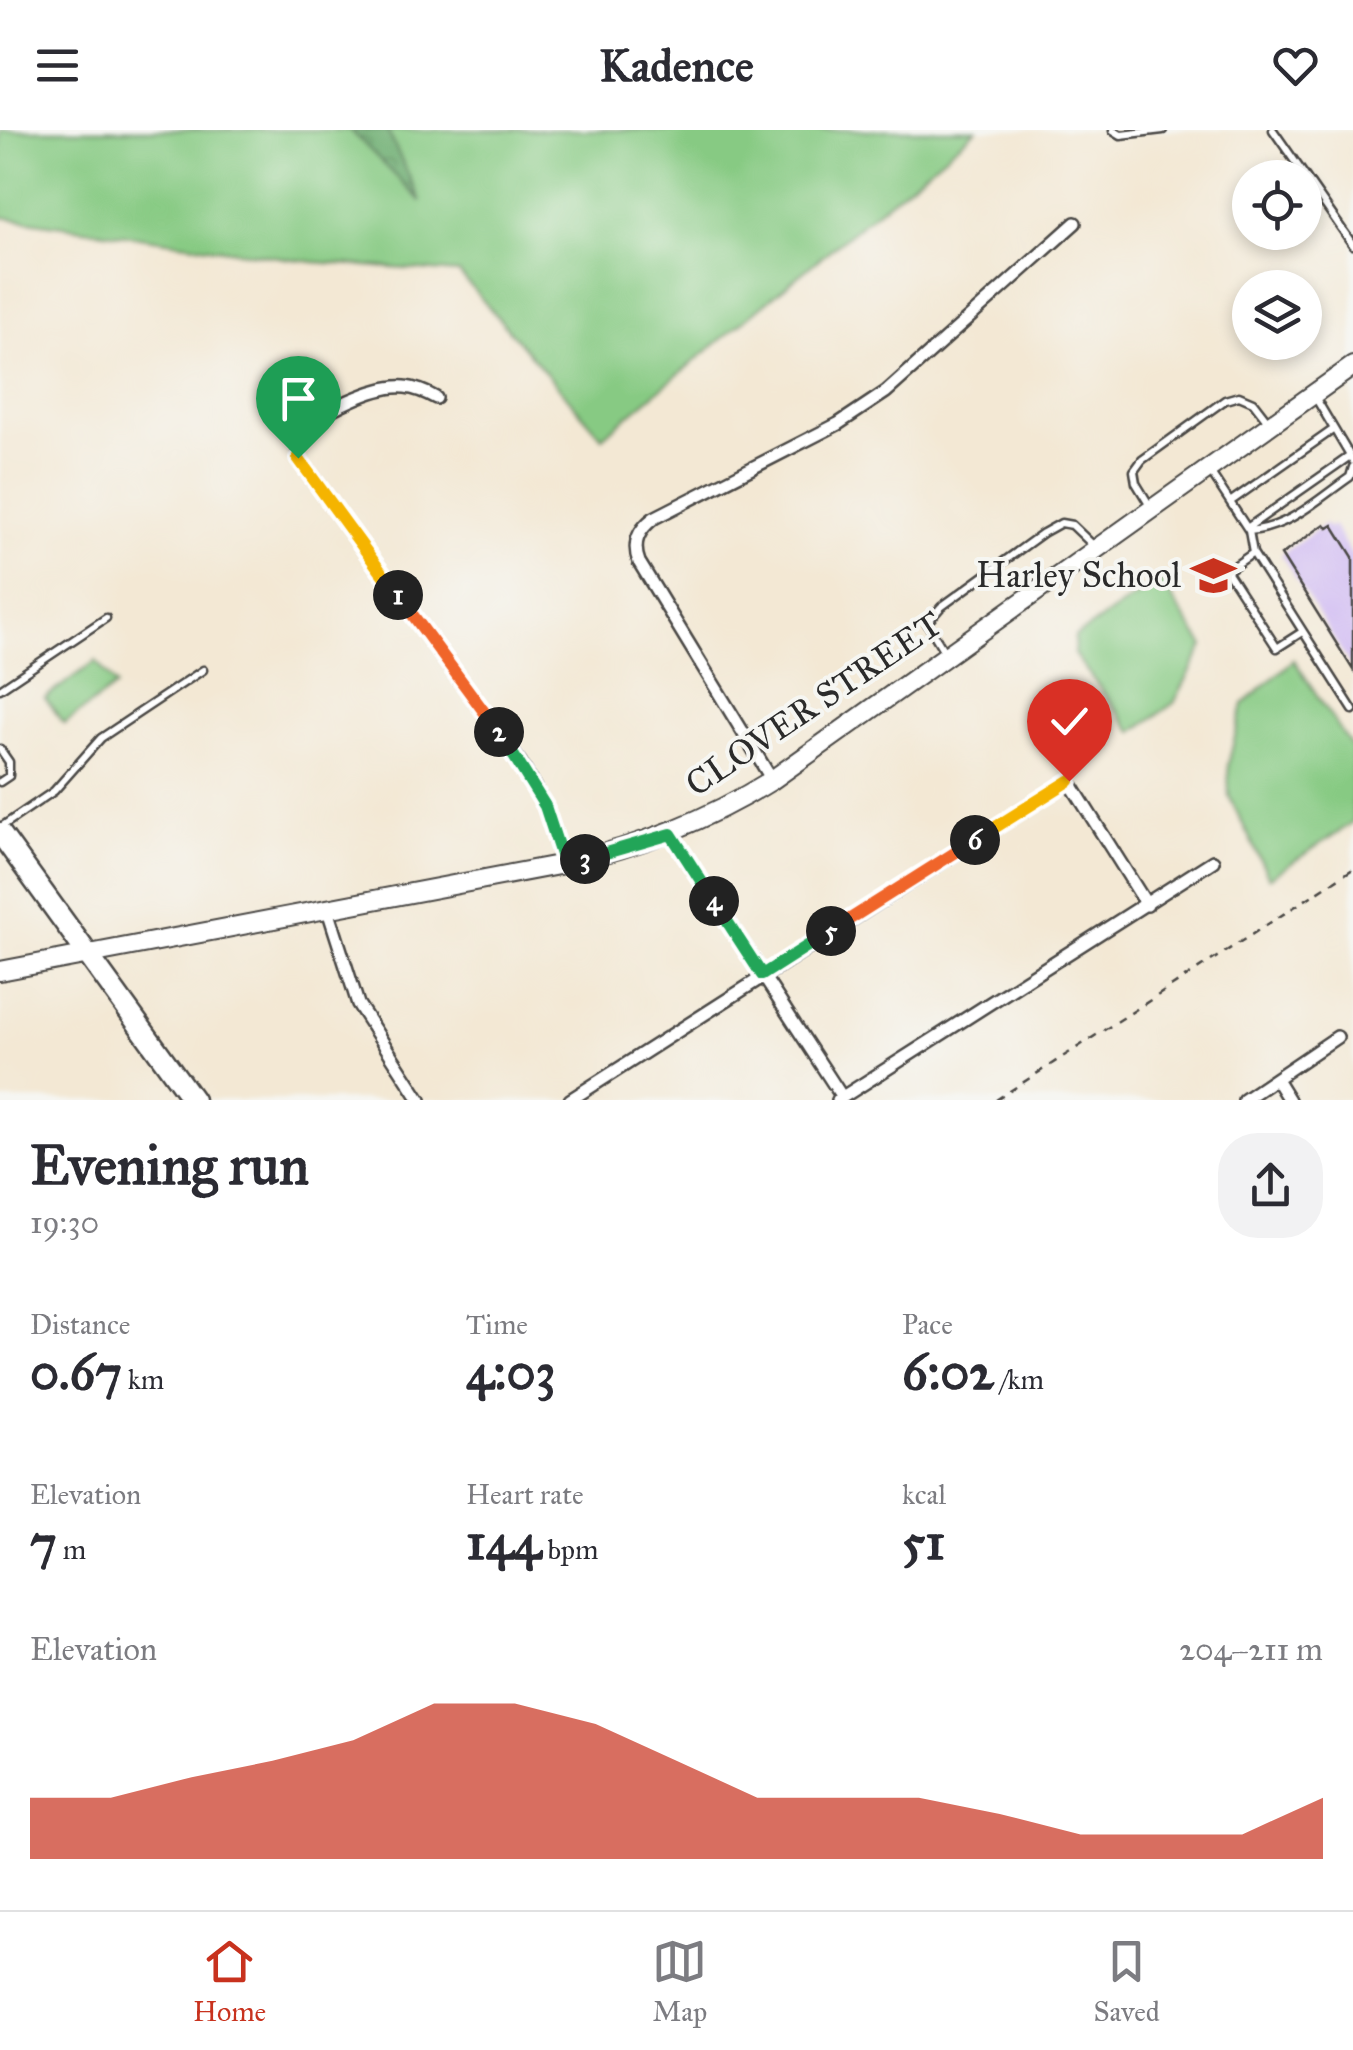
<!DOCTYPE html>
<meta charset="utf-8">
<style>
body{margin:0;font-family:"IM FELL Great Primer",serif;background:#f2f2f3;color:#2b2b33;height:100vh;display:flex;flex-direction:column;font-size:38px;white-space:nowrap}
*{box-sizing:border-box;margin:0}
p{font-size:32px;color:#7c7c81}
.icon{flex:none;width:55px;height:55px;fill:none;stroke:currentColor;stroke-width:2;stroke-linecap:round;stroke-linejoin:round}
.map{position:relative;height:970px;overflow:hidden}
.panel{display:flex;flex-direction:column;background:#fff;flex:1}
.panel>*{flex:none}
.fabs{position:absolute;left:1232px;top:30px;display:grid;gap:20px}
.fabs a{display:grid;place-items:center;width:90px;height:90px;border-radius:50%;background:#fff;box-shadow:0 5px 15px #0003;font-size:50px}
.pin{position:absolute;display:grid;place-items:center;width:85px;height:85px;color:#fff;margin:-102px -42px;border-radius:50% 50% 50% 0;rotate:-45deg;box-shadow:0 0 10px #0007}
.pin .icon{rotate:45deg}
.km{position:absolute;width:50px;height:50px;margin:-25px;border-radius:50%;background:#222;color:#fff;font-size:28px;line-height:50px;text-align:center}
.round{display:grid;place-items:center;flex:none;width:105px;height:105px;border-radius:40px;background:#f2f2f3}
.overview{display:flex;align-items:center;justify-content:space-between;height:170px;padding:0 30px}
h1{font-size:55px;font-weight:700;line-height:75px}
.figures{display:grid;grid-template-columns:repeat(3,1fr);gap:15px;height:170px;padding:10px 30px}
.figures div{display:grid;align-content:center}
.figures b{font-size:50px;font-weight:700}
.figures small{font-size:28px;font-weight:400}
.figures p{font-size:28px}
.chart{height:280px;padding:20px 30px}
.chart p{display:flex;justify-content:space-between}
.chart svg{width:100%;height:180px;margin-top:10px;fill:#c8321e;opacity:.7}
header{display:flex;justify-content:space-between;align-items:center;height:130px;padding:0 30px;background:#fff;font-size:45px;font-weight:700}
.tab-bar{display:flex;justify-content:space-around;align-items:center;height:140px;border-top:2px solid #e1e1e2;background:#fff;font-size:28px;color:#7c7c81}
.tab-bar a{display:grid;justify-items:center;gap:5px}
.tab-bar .selected{color:#c8321e}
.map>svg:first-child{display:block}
</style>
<header><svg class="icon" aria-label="menu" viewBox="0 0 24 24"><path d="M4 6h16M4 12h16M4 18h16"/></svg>Kadence<svg class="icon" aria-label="heart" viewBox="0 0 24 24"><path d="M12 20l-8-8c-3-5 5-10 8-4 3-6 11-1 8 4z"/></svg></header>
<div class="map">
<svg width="1353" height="970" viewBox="0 0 1353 970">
<defs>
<pattern id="forest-crowns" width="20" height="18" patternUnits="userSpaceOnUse" patternTransform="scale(2.5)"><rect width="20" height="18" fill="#6dae71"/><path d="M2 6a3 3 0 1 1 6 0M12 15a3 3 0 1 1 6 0" fill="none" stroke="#5a8e5d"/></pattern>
</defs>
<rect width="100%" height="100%" fill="#f6f6f2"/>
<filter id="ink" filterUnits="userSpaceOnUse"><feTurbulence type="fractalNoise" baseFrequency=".01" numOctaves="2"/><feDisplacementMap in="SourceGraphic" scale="20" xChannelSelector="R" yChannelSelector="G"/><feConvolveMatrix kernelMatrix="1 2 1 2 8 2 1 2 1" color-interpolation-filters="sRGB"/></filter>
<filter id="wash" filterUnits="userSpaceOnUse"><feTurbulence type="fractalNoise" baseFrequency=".0048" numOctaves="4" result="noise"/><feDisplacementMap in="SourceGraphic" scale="40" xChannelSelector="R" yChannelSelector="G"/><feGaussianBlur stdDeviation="2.25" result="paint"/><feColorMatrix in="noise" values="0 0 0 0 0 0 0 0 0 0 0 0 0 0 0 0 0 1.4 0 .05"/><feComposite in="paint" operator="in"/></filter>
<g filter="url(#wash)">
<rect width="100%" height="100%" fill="#f3e8d4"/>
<path fill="#87ca83" stroke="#597a57" stroke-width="2.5" d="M0,0h976l-374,307 -143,-164 -146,-11 -313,-45z
M1160,450l44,66 -30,57 -41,29 -59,-78 1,-17z
M1294,530l59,90v72l-84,56 -40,-82 -1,-31 15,-61z
M96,531l20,25 -52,38 -19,-26z"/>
<path fill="url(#forest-crowns)" stroke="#4c6c4e" stroke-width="2.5" d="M350,0h37l34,71z"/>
<g id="blocks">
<path fill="#ccb4f3" d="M1325,394l3,4 5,-3 20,32v113l-72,-115z"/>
</g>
</g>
<g filter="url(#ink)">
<use href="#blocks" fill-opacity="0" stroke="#494744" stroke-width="2.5"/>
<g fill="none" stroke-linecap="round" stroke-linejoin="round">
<defs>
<path id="lane" d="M1113,0l8,5 42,-5
M1273,0l80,115
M1315,267l38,64
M1209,340l40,61 4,22 100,157
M1230,372l104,-73
M1150,376l-14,-23 -2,-12 8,-11 83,-60 14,-4 14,6 17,22
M1247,398l103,-72
M1249,401c40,-3 69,-32 101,-54l3,-10
M1253,423l-26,18 50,77 25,-16
M945,523l-18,-30 14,-16 102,-74 18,-10 11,2 24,23
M0,559l106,-71
M0,619l9,13v14l-9,6
M1,697l53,-36 47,-53 102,-68"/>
<path id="street" d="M436,268c-9,-5 -20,-10 -31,-11 -27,-3 -87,25 -104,45l-3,26 222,304 25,44 19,58
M772,650l-133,-218c-7,-19 -1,-32 15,-44l184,-94 48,-32 189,-169
M671,704l171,263
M328,780l30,94 62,96
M1276,949l13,21
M570,970l499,-319 78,124
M838,970l375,-239
M1244,970l93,-63"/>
<path id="secondary" d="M0,841l564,-107c76,-18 142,-43 208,-84l581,-414"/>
<path id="primary" d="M0,703l193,267"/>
</defs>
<use href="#lane" stroke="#494744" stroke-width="11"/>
<use href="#street" stroke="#494744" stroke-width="16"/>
<use href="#secondary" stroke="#494744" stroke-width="22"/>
<use href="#primary" stroke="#494744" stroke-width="25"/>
<path stroke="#494744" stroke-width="2.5" stroke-dasharray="8 8" stroke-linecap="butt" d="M996,970l357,-231"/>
<use href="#lane" stroke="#fff" stroke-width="6"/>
<use href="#street" stroke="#fff" stroke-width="11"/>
<use href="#secondary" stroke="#fff" stroke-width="18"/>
<use href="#primary" stroke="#fff" stroke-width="20"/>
</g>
</g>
<g fill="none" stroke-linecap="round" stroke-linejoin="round" filter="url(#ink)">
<defs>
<path id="split-1" d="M298,328l100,137"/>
<path id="split-2" d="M398,465l101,137"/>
<path id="split-3" d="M499,602l46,74 19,58 21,-5"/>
<path id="split-4" d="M585,729l86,-25 43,67"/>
<path id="split-5" d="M714,771l48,74 69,-44"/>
<path id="split-6" d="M831,801l144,-91"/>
<path id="split-7" d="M975,710l94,-59"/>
</defs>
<use href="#split-1" stroke="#fff" stroke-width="20"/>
<use href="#split-2" stroke="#fff" stroke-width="20"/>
<use href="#split-3" stroke="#fff" stroke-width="20"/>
<use href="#split-4" stroke="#fff" stroke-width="20"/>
<use href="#split-5" stroke="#fff" stroke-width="20"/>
<use href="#split-6" stroke="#fff" stroke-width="20"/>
<use href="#split-7" stroke="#fff" stroke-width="20"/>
<use href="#split-1" stroke="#f5b400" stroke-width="12"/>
<use href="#split-2" stroke="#f0652b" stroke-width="12"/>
<use href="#split-3" stroke="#22a559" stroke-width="12"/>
<use href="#split-4" stroke="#22a559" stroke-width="12"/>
<use href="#split-5" stroke="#22a559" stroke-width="12"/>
<use href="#split-6" stroke="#f0652b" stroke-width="12"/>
<use href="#split-7" stroke="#f5b400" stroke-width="12"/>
</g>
<defs>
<symbol id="school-bare" viewBox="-9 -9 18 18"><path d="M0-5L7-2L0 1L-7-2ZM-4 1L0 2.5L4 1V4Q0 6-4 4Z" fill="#c8321e" stroke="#f6f6f2" stroke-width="2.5" paint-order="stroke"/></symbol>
</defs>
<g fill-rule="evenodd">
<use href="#school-bare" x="1182" y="414" width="63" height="63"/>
</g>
<g text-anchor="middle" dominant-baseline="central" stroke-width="8" stroke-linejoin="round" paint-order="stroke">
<g font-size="35" fill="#2b2b2b" stroke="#f6f6f2" text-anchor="end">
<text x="1181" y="445">Harley School</text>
</g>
<g font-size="35" fill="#2b2b2b" stroke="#f6f6f2">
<text transform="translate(814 574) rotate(-34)">CLOVER STREET</text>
</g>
</g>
</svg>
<div class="fabs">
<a><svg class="icon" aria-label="locate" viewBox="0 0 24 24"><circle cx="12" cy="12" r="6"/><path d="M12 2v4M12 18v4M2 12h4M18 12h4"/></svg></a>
<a><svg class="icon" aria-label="layers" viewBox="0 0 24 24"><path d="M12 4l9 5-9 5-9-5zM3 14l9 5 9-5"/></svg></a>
</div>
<div class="pin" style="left:298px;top:328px;background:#1e9e55"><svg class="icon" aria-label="arrive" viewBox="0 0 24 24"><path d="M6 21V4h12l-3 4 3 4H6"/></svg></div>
<div class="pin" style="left:1069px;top:651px;background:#d93025"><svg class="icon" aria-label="check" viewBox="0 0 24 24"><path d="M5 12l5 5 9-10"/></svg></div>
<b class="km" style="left:398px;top:465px">1</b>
<b class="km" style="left:499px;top:602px">2</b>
<b class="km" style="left:585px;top:729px">3</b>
<b class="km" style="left:714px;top:771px">4</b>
<b class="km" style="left:831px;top:801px">5</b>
<b class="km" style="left:975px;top:710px">6</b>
</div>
<section class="panel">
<div class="overview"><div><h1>Evening run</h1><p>19:30</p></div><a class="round"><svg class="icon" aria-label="share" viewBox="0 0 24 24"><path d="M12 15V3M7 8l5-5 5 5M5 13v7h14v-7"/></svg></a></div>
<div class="figures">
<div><p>Distance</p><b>0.67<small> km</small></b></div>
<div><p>Time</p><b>4:03</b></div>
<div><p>Pace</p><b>6:02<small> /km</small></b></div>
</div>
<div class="figures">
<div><p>Elevation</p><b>7<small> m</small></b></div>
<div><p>Heart rate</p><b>144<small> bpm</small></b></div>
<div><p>kcal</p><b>51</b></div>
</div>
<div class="chart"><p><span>Elevation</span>204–211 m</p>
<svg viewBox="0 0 160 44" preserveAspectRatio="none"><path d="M0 44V29L10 29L20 24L30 20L40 15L50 6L60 6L70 11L80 20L90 29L100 29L110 29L120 33L130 38L140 38L150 38L160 29V44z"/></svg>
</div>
</section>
<nav class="tab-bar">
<a class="selected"><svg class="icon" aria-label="home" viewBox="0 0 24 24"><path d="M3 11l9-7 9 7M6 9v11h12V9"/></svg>Home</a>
<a><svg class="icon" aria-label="map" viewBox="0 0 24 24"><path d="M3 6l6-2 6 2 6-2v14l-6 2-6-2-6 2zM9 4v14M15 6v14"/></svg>Map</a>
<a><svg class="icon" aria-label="saved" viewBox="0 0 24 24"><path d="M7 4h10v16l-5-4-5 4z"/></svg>Saved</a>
</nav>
